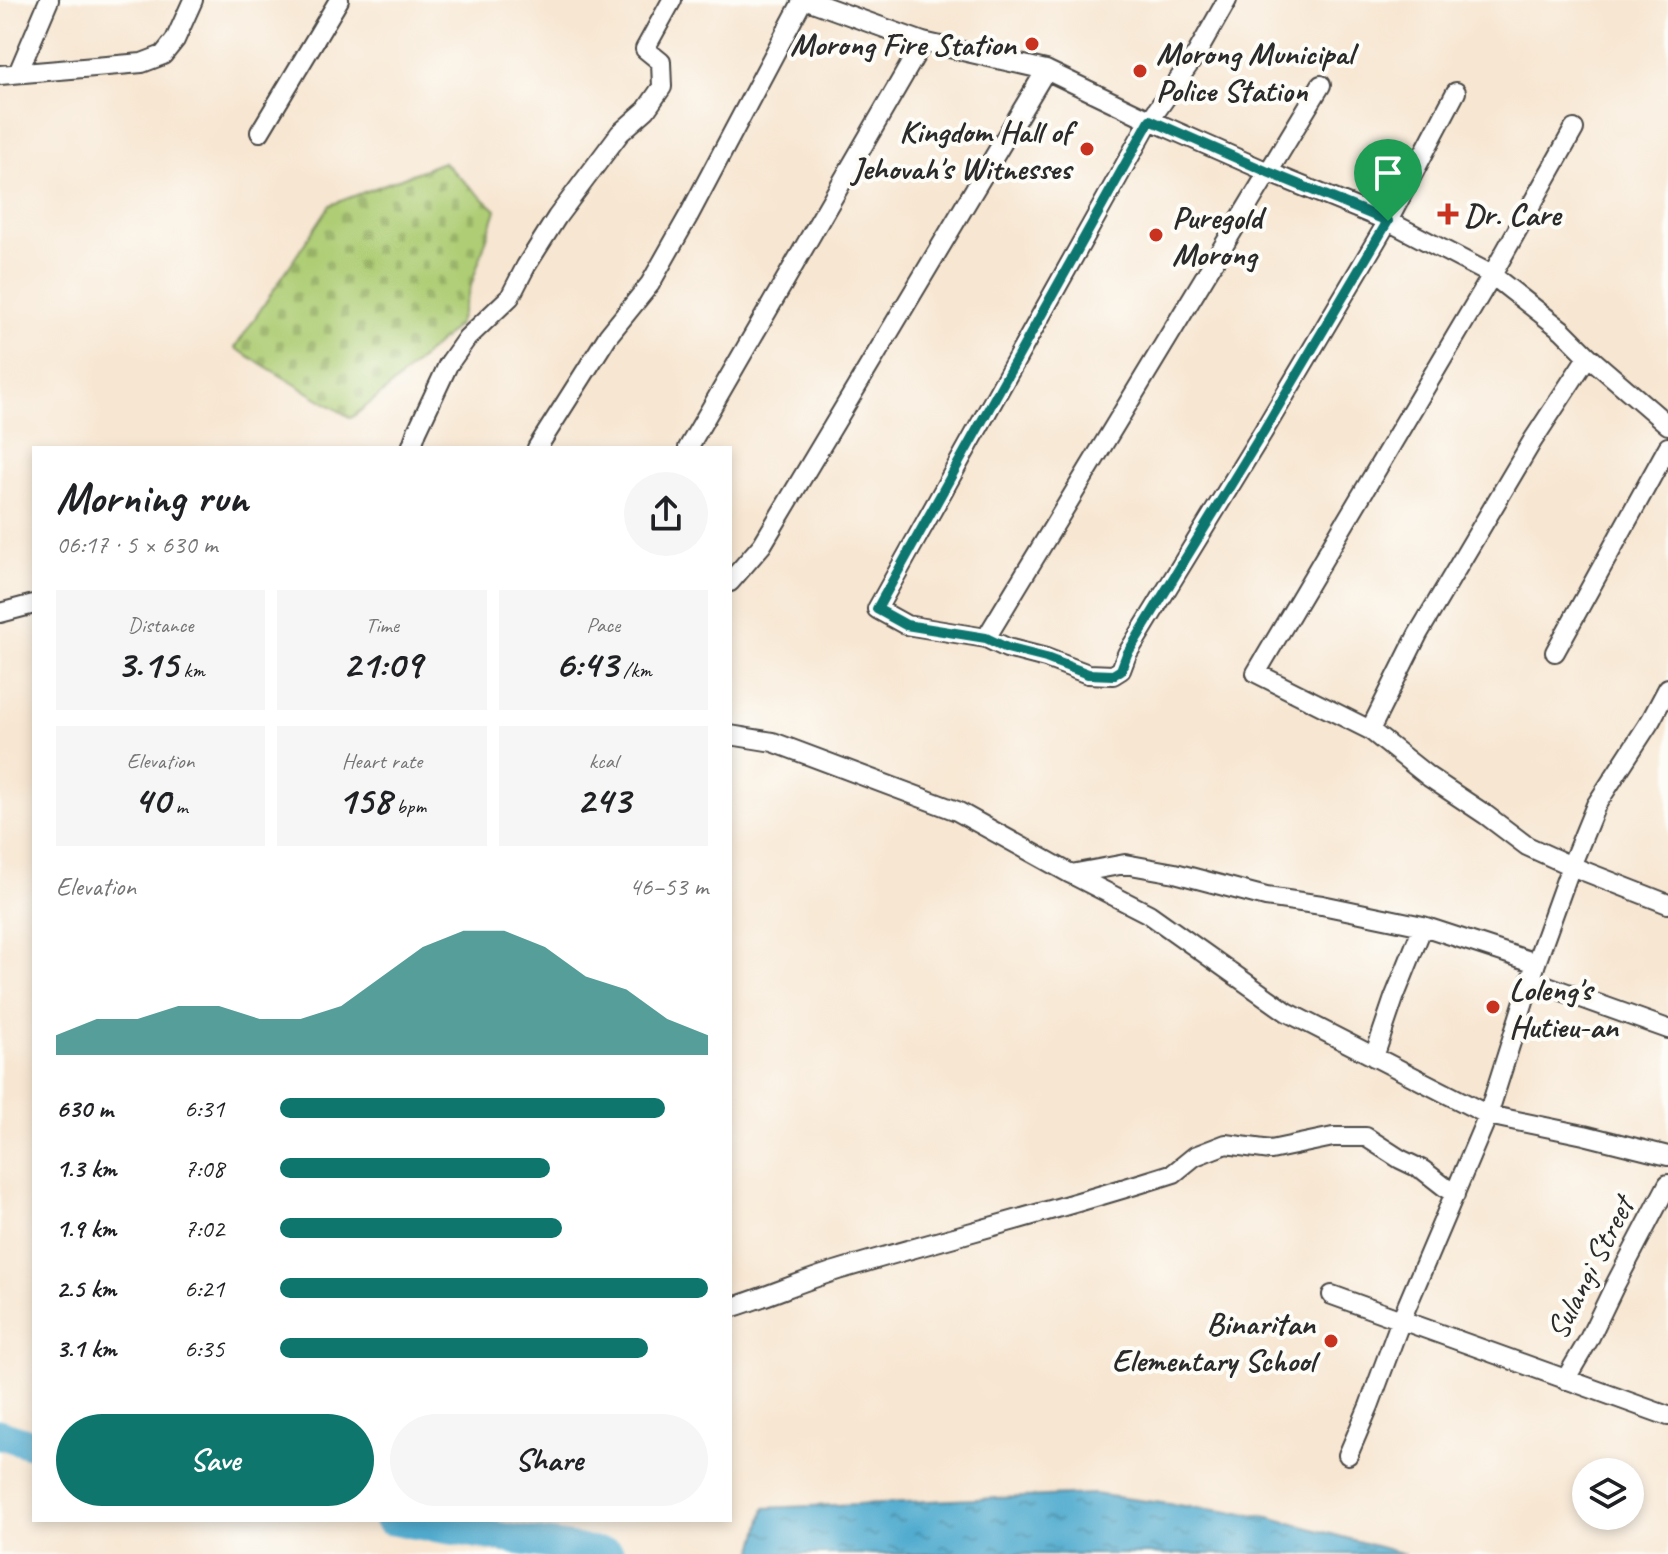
<!DOCTYPE html>
<meta charset="utf-8">
<style>
body{margin:0;font-family:Caveat,sans-serif;background:#f6f6f6;color:#202124;height:100vh;display:flex;flex-direction:column;font-size:30px;white-space:nowrap}
*{box-sizing:border-box;margin:0}
p{font-size:26px;color:#757577}
.icon{flex:none;width:44px;height:44px;fill:none;stroke:currentColor;stroke-width:2;stroke-linecap:round;stroke-linejoin:round}
.map{position:relative;flex:1;overflow:hidden}
.drawer{position:absolute;left:32px;top:446px;width:700px;height:1076px;display:flex;flex-direction:column;background:#fff;border-radius:0px;box-shadow:0 4px 12px #0003}
.drawer>*{flex:none}
.controls{position:absolute;left:1572px;top:1458px;display:grid;gap:16px}
.controls a{display:grid;place-items:center;width:72px;height:72px;border-radius:50%;background:#fff;box-shadow:0 4px 12px #0003;font-size:40px}
.pin{position:absolute;display:grid;place-items:center;width:68px;height:68px;color:#fff;margin:-82px -34px;border-radius:50% 50% 50% 0;rotate:-45deg;box-shadow:0 0 8px #0007}
.pin .icon{rotate:45deg}
.round{display:grid;place-items:center;flex:none;width:84px;height:84px;border-radius:42px;background:#f6f6f6}
.headline{display:flex;align-items:center;justify-content:space-between;height:136px;padding:0 24px}
h1{font-size:44px;font-weight:600;line-height:60px}
.metrics{display:grid;grid-template-columns:repeat(3,1fr);gap:12px;height:136px;padding:8px 24px}
.metrics div{display:grid;align-content:center;border-radius:0px;background:#f6f6f6;text-align:center}
.metrics b{font-size:40px;font-weight:600}
.metrics small{font-size:22px;font-weight:400}
.metrics p{font-size:22px}
.chart{height:224px;padding:16px 24px}
.chart p{display:flex;justify-content:space-between}
.chart svg{width:100%;height:144px;margin-top:8px;fill:#0f766e;opacity:.7}
.primary-button{display:flex;gap:16px;margin-top:auto;padding:16px 24px}
.primary-button a{flex:1;height:92px;border-radius:48px;background:#0f766e;color:#fff;font-size:32px;font-weight:600;line-height:92px;text-align:center}
.primary-button a+a{background:#f6f6f6;color:#202124}
ul{padding:0 24px;list-style:none;font-size:26px}
li{display:grid;grid-template-columns:128px 96px 1fr;align-items:center;height:60px}
li i{height:20px;border-radius:10px;background:#0f766e}
.map>svg:first-child{display:block}
</style>
<div class="map">
<svg width="1668" height="1554" viewBox="0 0 1668 1554">
<defs>
<pattern id="cemetery-stones" width="16" height="16" patternUnits="userSpaceOnUse" patternTransform="scale(2)"><rect width="16" height="16" fill="#aecd75"/><path d="M2 7V4a2 2 0 0 1 4 0v3zM10 15v-3a2 2 0 0 1 4 0v3z" fill="#96b065"/></pattern>
<pattern id="water-ripples" width="26" height="14" patternUnits="userSpaceOnUse" patternTransform="scale(2)"><rect width="26" height="14" fill="#51accf"/><path d="M2 4q2-2 4 0t4 0M15 11q2-2 4 0t4 0" fill="none" stroke="#438ca8"/></pattern>
</defs>
<rect width="100%" height="100%" fill="#fdfcf7"/>
<filter id="ink" filterUnits="userSpaceOnUse"><feTurbulence type="fractalNoise" baseFrequency=".0125" numOctaves="2"/><feDisplacementMap in="SourceGraphic" scale="16" xChannelSelector="R" yChannelSelector="G"/><feConvolveMatrix kernelMatrix="1 2 1 2 8 2 1 2 1" color-interpolation-filters="sRGB"/></filter>
<filter id="wash" filterUnits="userSpaceOnUse"><feTurbulence type="fractalNoise" baseFrequency=".006" numOctaves="4" result="noise"/><feDisplacementMap in="SourceGraphic" scale="32" xChannelSelector="R" yChannelSelector="G"/><feGaussianBlur stdDeviation="1.8" result="paint"/><feColorMatrix in="noise" values="0 0 0 0 0 0 0 0 0 0 0 0 0 0 0 0 0 1.4 0 .05"/><feComposite in="paint" operator="in"/></filter>
<g filter="url(#wash)">
<rect width="100%" height="100%" fill="#f7e6d1"/>
<path fill="url(#cemetery-stones)" stroke="#6c7c50" stroke-width="2" d="M443,162l53,48 -38,115 -70,64 -37,29 -116,-70 95,-143z"/>
<path fill="url(#water-ripples)" stroke="#3e6c7d" stroke-width="2" d="M1093,1494l176,23 136,37h-652l12,-46z"/>
<g fill="none" stroke-linecap="round" stroke-linejoin="round">
<path stroke="#51accf" stroke-width="30" d="M0,1434l34,11
M389,1520l221,34"/>
</g>
</g>
<g filter="url(#ink)">
<g fill="none" stroke-linecap="round" stroke-linejoin="round">
<defs>
<path id="minor" d="M807,0l116,42 123,28 104,50 118,52 120,49 104,54 70,55 26,26 80,69
M1227,0l-30,53 -47,67 -273,489 29,16 80,13 21,10 39,10 42,16 25,1 8,-5 6,-16 136,-222 125,-211 68,-129
M18,73l31,-73
M0,75l142,-12 21,-8 12,-15 18,-40
M1574,129l-82,146 -236,398 114,57 59,47 57,38 41,31 44,20 97,38
M260,132l79,-132
M411,448l6,-17 31,-66 19,-27 43,-41 16,-31 31,-49 63,-84 26,-23 16,-23 -1,-25 -16,-13 27,-49
M537,448l71,-112 42,-52 39,-69 114,-215
M688,448l235,-406
M730,582l32,-37 284,-475
M0,613l34,-9
M986,638l335,-553
M1555,652l113,-205
M1370,730l48,-96 115,-194 55,-84
M730,735l43,7 184,69 114,63 78,40 138,98 201,103 96,20 84,21
M1071,874l54,-10 50,9 91,24 56,8 101,21 113,37
M1531,980l137,49
M1374,1057l20,-59 29,-72
M1332,1295l336,121
M730,1308c39,-12 76,-29 115,-40 109,-32 220,-60 329,-95l21,-17 31,-12 45,6 62,-13h33l34,22 23,11 32,25
M1565,1380l23,-39 27,-56 53,-101
M1348,1455l21,-49 32,-86 87,-205 48,-152 35,-97 25,-61 55,-85 17,-32"/>
</defs>
<use href="#minor" stroke="#4a4744" stroke-width="22"/>
<use href="#minor" stroke="#fff" stroke-width="18"/>
</g>
</g>
<g fill="none" stroke-linecap="round" stroke-linejoin="round" filter="url(#ink)">
<defs>
<path id="route" d="M1150,120l118,52 120,49 -125,211 -136,222 -6,16 -8,5 -25,-1 -42,-16 -39,-10 -21,-10 -80,-13 -29,-16z"/>
</defs>
<use href="#route" stroke="#fff" stroke-width="16"/>
<use href="#route" stroke="#0f766e" stroke-width="10"/>
</g>
<g fill="#c8321e" stroke="#fdfcf7" stroke-width="3">
<circle cx="1032" cy="44" r="8"/>
<circle cx="1140" cy="71" r="8"/>
<circle cx="1087" cy="149" r="8"/>
<path d="M1444 202h8v8h8v8h-8v8h-8v-8h-8v-8h8z"/>
<circle cx="1156" cy="235" r="8"/>
<circle cx="1493" cy="1007" r="8"/>
<circle cx="1331" cy="1341" r="8"/>
</g>
<g text-anchor="middle" dominant-baseline="central" stroke-width="8" stroke-linejoin="round" paint-order="stroke">
<g font-size="32" font-weight="bold" fill="#2b2b2b" stroke="#fdfcf7" text-anchor="start">
<text x="1016" y="44" text-anchor="end">Morong Fire Station</text>
<text x="1156" y="53">Morong Municipal<tspan x="1156" dy="37">Police Station</tspan></text>
<text x="1071" y="131" text-anchor="end">Kingdom Hall of<tspan x="1071" dy="37">Jehovah's Witnesses</tspan></text>
<text x="1464" y="214">Dr. Care</text>
<text x="1172" y="217">Puregold<tspan x="1172" dy="37">Morong</tspan></text>
<text x="1509" y="989">Loleng's<tspan x="1509" dy="37">Hutieu-an</tspan></text>
<text x="1315" y="1323" text-anchor="end">Binaritan<tspan x="1315" dy="37">Elementary School</tspan></text>
</g>
<g font-size="32" fill="#2b2b2b" stroke="#fdfcf7">
<text transform="translate(1590 1268) rotate(-63)">Sulangi Street</text>
</g>
</g>
</svg>
<div class="controls">
<a><svg class="icon" aria-label="layers" viewBox="0 0 24 24"><path d="M12 4l9 5-9 5-9-5zM3 14l9 5 9-5"/></svg></a>
</div>
<div class="pin" style="left:1388px;top:221px;background:#1e9e55"><svg class="icon" aria-label="arrive" viewBox="0 0 24 24"><path d="M6 21V4h12l-3 4 3 4H6"/></svg></div>
<section class="drawer">
<div class="headline"><div><h1>Morning run</h1><p>06:17 · 5 × 630 m</p></div><a class="round"><svg class="icon" aria-label="share" viewBox="0 0 24 24"><path d="M12 15V3M7 8l5-5 5 5M5 13v7h14v-7"/></svg></a></div>
<div class="metrics">
<div><p>Distance</p><b>3.15<small> km</small></b></div>
<div><p>Time</p><b>21:09</b></div>
<div><p>Pace</p><b>6:43<small> /km</small></b></div>
</div>
<div class="metrics">
<div><p>Elevation</p><b>40<small> m</small></b></div>
<div><p>Heart rate</p><b>158<small> bpm</small></b></div>
<div><p>kcal</p><b>243</b></div>
</div>
<div class="chart"><p><span>Elevation</span>46–53 m</p>
<svg viewBox="0 0 160 44" preserveAspectRatio="none"><path d="M0 44V38L10 33L20 33L30 29L40 29L50 33L60 33L70 29L80 20L90 11L100 6L110 6L120 11L130 20L140 24L150 33L160 38V44z"/></svg>
</div>
<ul>
<li><b>630 m</b>6:31<i style="width:90%"></i></li>
<li><b>1.3 km</b>7:08<i style="width:63%"></i></li>
<li><b>1.9 km</b>7:02<i style="width:66%"></i></li>
<li><b>2.5 km</b>6:21<i style="width:100%"></i></li>
<li><b>3.1 km</b>6:35<i style="width:86%"></i></li>
</ul>
<div class="primary-button"><a>Save</a><a>Share</a></div>
</section>
</div>
